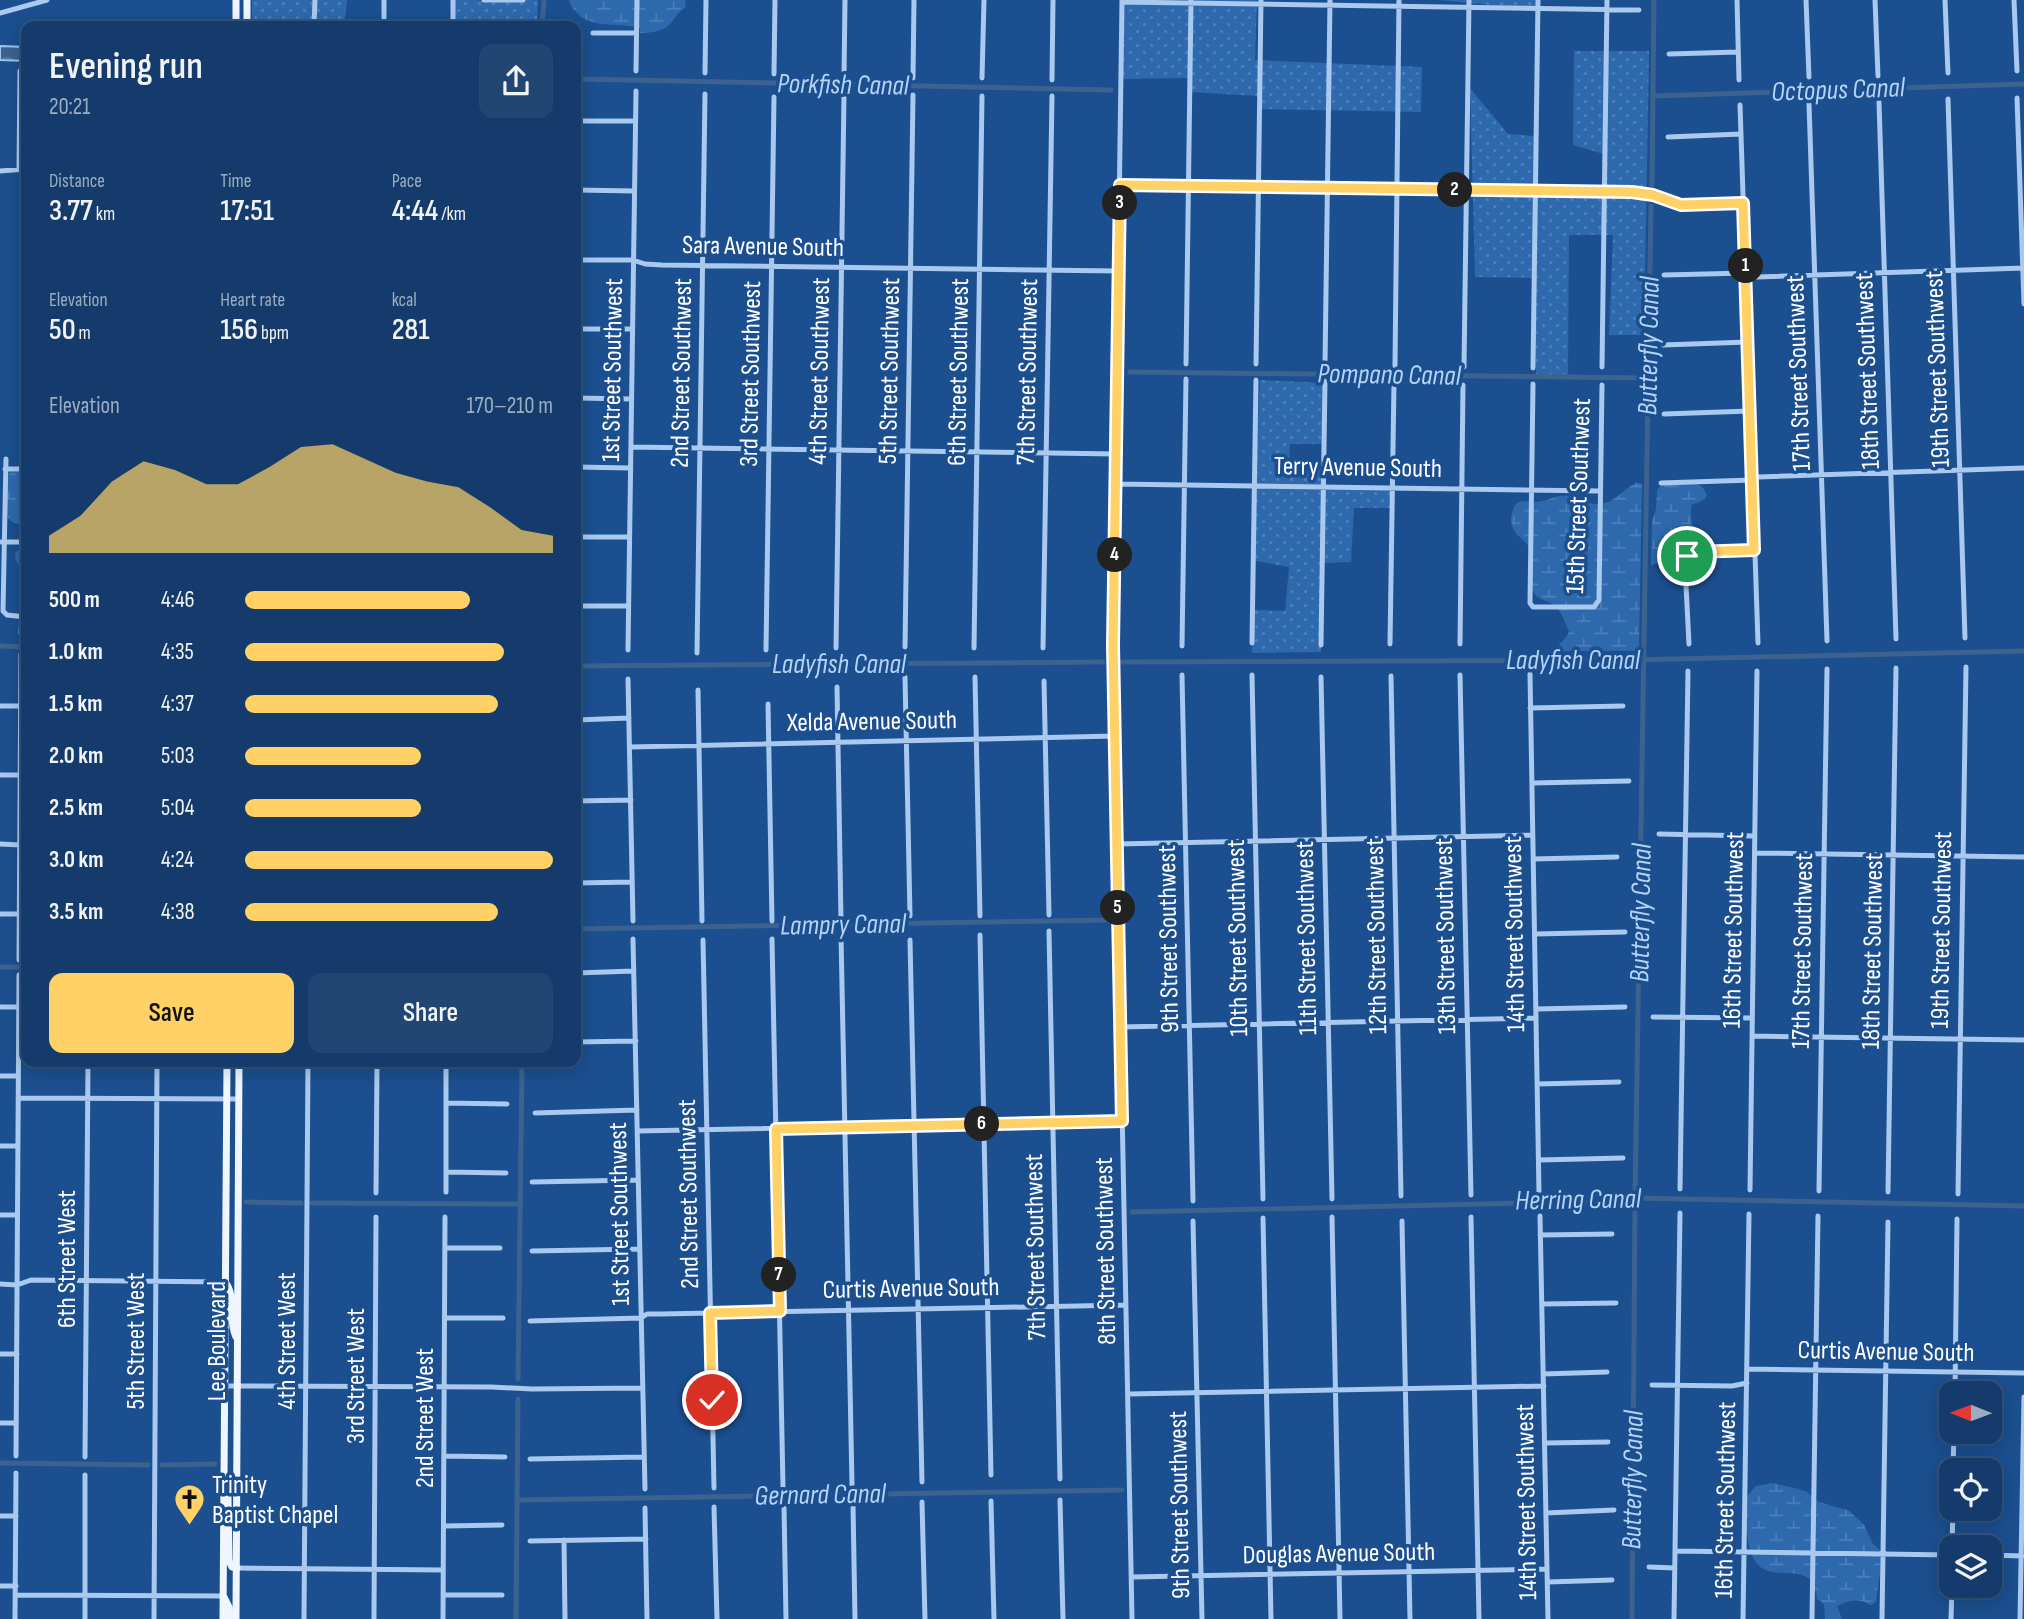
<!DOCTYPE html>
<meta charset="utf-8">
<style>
body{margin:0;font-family:"Sofia Sans Condensed",sans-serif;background:#214673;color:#f1f3f6;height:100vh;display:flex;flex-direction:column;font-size:26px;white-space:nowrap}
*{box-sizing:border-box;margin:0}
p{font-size:23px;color:#9dadc1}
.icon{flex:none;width:38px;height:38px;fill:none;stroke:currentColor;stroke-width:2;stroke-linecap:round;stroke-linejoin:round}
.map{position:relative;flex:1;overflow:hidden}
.sheet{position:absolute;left:21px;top:21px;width:560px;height:1046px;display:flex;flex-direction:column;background:#143b6b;border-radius:14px;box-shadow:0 4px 18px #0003,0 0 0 2px #33557e}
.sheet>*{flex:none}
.needle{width:46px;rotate:271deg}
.controls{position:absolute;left:1939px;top:1381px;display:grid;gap:14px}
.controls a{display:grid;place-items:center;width:63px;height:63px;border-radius:14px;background:#143b6b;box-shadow:0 4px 18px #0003,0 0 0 2px #33557e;font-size:35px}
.pin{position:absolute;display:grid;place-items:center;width:60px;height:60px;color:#fff;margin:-30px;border:4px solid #fff;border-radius:50%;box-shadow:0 2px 7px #0007}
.km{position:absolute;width:35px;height:35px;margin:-18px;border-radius:50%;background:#222;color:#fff;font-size:19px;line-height:35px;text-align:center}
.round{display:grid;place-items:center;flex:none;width:74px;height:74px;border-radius:14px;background:#214673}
.headline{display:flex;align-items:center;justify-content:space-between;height:119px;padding:0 28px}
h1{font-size:38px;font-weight:600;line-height:52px}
.stats{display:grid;grid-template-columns:repeat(3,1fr);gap:10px;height:119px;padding:7px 28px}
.stats div{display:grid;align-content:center}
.stats b{font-size:30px;font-weight:600}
.stats small{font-size:19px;font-weight:400}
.stats p{font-size:19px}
.chart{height:196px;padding:14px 28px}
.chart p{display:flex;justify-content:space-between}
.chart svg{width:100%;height:126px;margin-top:7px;fill:#ffd166;opacity:.7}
.primary-button{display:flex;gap:14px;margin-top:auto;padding:14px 28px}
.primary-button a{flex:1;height:80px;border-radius:14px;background:#ffd166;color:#111;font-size:28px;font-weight:600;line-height:80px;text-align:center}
.primary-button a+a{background:#214673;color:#f1f3f6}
ul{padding:0 28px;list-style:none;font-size:23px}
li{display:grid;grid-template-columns:112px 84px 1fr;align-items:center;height:52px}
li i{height:18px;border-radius:9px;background:#ffd166}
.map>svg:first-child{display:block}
</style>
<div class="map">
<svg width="2024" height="1619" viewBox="0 0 2024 1619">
<defs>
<pattern id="grass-dots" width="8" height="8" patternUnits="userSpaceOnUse" patternTransform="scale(1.75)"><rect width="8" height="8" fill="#2e69ad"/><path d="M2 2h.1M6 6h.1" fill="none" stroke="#4d80b9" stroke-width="1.8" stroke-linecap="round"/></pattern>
<pattern id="wetland-marsh" width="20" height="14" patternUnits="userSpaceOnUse" patternTransform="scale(1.75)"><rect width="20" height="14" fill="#2e69ad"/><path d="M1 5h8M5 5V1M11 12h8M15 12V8" fill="none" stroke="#4d80b9"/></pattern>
<pattern id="water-waves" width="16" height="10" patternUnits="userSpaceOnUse" patternTransform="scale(1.75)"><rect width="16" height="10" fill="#3c6290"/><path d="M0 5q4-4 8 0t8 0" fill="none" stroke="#597aa1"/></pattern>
</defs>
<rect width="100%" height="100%" fill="#1b4f8f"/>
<path fill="url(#grass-dots)" d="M252,0h95l-3,26h-92z
M455,0h22l15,3 1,-3h45l-1,26h-153v-3l68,1z
M1122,0l70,3 1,-3h64l-2,60 167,7 -1,45 -162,-3v-13l-69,-4v-14l-70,1z
M1438,0h98l-1,9z
M1574,51h75l-5,284h-35l4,-100h-44l-1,144 -32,-1 -1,-100 -60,-1 -5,-189 38,46 27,2 -1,52 72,1 1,-34 -34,-10z
M1260,380l67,3 -3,61h-34l-1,24 33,1v18l72,1 -2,20h-38l-3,54 -28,1 -2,89 -69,1 1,-43 32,1 4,-44 -38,-7z"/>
<path fill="url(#wetland-marsh)" d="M569,0h116l1,7c-9,5 -10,11 -17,18 -7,7 -20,8 -29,8v-5c-26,-7 -60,4 -71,-28z
M26,471v55l-14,-4 -7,-8v-27l5,-15z
M1636,483h6l-3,165 -1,3h-82c3,-9 11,-12 13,-20 -4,-8 -7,-18 -13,-24 -5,-7 -17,-5 -22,-14 -7,-13 0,-30 -4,-43 -5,-14 -18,-12 -19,-31 0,-4 2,-12 5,-15 5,-5 14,-2 21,-2 11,-1 20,-8 31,-6 10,2 21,9 31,8 16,-1 24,-15 37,-21z
M1697,484l6,4 4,7 -2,4 -13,6c-3,10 1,18 0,29 0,24 -25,23 -41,32l1,-45 4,-12 1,-19 4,-5z
M20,549h6v20c-8,-3 -11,-7 -11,-16z
M1773,1483l22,5 12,4 12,10 31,9 14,14 9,19 7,6v22l-4,30 -5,3c-12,-7 -22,-5 -34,1l5,13h-17l-1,-15 -7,-5c-3,-44 -45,-12 -62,-38 -11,-17 -8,-45 -8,-65l9,-10z"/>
<path fill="url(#water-waves)" stroke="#9cc4f0" stroke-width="2" d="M0,46l26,1v14l-26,-1z"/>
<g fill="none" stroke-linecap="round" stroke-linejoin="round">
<path stroke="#3c6290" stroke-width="5" d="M542,26l2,-26
M576,79l535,11
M1653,96l371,-12
M1652,185l2,-185
M1130,372l519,6
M0,646l26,1
M1122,662l510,-2 392,-9
M576,666l527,-4
M576,929l535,-9
M0,967h26
M246,1202l55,1
M312,1203l209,1
M1132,1212l488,-11 15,-3 389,8
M518,1379l4,-317
M0,1463l148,2
M162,1465l53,-1
M518,1500l604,-10
M516,1619l2,-220
M1632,1619l3,-421 16,-992"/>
<path stroke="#a9c9ee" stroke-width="5" d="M484,0h39
M1122,0l-9,645 19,974
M1737,0l2,80
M1806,0l3,77
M1875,0l3,76
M1945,0l3,73
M2014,0l3,71
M1122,2l517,8
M0,13l47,-13
M314,26l1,-26
M384,26v-26
M453,26v-26
M593,33h43
M1669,54l69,-2
M636,71l1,-71
M705,73l1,-73
M774,74l1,-74
M844,77l1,-77
M913,78l1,-78
M982,78l2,-78
M1052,80l1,-80
M2017,98l7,206
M1948,99l17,539
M1879,102l17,537
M1809,104l18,537
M1740,105l18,538
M576,121h59
M1668,137l73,-3
M19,169l1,-98
M0,171l26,-2
M1120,185l512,7 23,3 26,10 62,-2
M576,190l58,1
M576,260h57l12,4 17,1 456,6
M1664,275l82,-2 11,4 267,-9
M576,329h56
M1663,345l85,-3
M1186,364l5,-364
M1256,364l5,-364
M1325,365l5,-365
M1395,366l4,-366
M1464,367l5,-367
M1602,367l5,-367
M1533,368l5,-368
M1533,384l-3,219 3,4h61l5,-7 3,-215
M576,398l55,1
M1664,414l86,-3
M631,447l485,7
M6,459l-3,152 4,4 19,2
M576,467l54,1
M5,469h21
M1661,483l91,-3 7,-3 265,-9
M1116,484l484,7
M576,537h53
M1,542h25
M576,606h52
M21,633l1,-16
M1252,643l4,-263
M1390,644l4,-261
M1460,644l3,-259
M1689,644l-4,-78 3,-11 5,-3 61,-3
M1321,645l4,-264
M1182,646l4,-267
M905,647l8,-552
M836,648l8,-553
M974,648l8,-552
M1043,648l9,-552
M628,650l8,-559
M766,650l8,-553
M697,653l8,-559
M1530,674l9,519
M1182,675l11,526
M1252,675l11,524
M1460,675l11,520
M1391,676l10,520
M905,677l5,239
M975,677l5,239
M1321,677l11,522
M628,679l5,242
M1044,681l5,234
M837,687l4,233
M698,690l4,231
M768,704l4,217
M0,706h21
M1530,708l93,-2
M576,720l53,-2
M630,747l485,-11
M0,775h20
M1532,783l97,-2
M576,801l55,-1
M1659,834l96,2
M0,844l20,1
M1117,844l415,-9
M1755,853l269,4
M1533,859l84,-2
M576,883l56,-1
M0,914h19
M1049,931l11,548
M1535,934l90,-2
M841,935l11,550
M980,935l11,540
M633,939l12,550
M772,939l11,548
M703,940l11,548
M910,940l12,542
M19,960l2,-306
M576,973l58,-2
M0,1007h19
M1536,1009l89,-2
M1653,1017l99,1
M1120,1027l416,-9
M1752,1036l272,4
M576,1042l60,-1
M0,1076h18
M1537,1084l82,-2
M18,1098l221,1
M446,1103l61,1
M535,1113l102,-3
M637,1131l485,-10
M0,1146h18
M1539,1160l84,-2
M446,1172l60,1
M532,1182l106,-2
M1680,1189l8,-518
M1750,1190l7,-519
M1819,1191l8,-522
M446,1192v-130
M1888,1192l8,-524
M376,1193l1,-131
M1958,1194l8,-527
M0,1215h17
M1540,1216l8,403
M1332,1217l8,402
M1471,1217l8,402
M1263,1218l8,401
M1193,1221l9,398
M1402,1221l8,398
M1540,1235l72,-1
M445,1248h55
M532,1251l107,-2
M0,1284l17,1 14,-5 194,2
M1542,1304l74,-1
M445,1318h58
M530,1321l111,-3 6,-4h14l465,-9
M0,1354h17
M1747,1369l277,4
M1543,1374l64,-2
M1652,1385l80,1 15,-3
M225,1386l266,1 41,2 110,-1
M1955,1393l2,-174
M1128,1394l416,-8
M0,1423h16
M1545,1443l63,-1
M16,1456l3,-481
M444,1456l61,1
M85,1457l3,-395
M530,1459l114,-2
M1953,1470l1,-38
M1060,1500l3,119
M991,1501l3,118
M922,1502l3,117
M853,1504l2,115
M784,1506l2,113
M714,1507l3,112
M645,1508l2,111
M1546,1513l68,-3
M0,1516h16
M444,1526l58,-1
M564,1540l1,79
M530,1541l116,-2
M1952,1547l1,-39
M1675,1551l276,4
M1990,1555l32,1
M1649,1567l26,1
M237,1568l206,2
M1132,1577l415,-8
M1548,1582l64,-2
M0,1586h16
M16,1595l208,1
M443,1595h59
M15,1619l1,-146
M85,1619v-144
M154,1619l3,-557
M304,1619l4,-557
M374,1619l2,-402
M443,1619l2,-402
M1674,1619l6,-406
M1743,1619l6,-405
M1812,1619l6,-403
M1882,1619l6,-397
M1951,1619l1,-33
M2020,1619l4,-222"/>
<path stroke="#f0f6ff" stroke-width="7" d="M236,26v-26
M247,26v-26
M225,1282c12,14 2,36 11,55
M228,1497l1,64 3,6 5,1
M224,1597l5,10v12
M223,1619l4,-557
M236,1619l3,-557"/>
</g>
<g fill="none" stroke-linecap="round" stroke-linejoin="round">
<defs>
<path id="route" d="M712,1400l-2,-87 70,-2 -4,-182 346,-8 -9,-476 7,-460 512,7 21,3 28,10 62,-2 11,347 -61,2 -6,4"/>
</defs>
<use href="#route" stroke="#fff" stroke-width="14"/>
<use href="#route" stroke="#ffd166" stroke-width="9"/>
</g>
<defs>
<symbol id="church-pin" viewBox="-11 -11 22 30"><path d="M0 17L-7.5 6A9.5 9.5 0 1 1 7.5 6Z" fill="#ffd166" stroke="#1b4f8f"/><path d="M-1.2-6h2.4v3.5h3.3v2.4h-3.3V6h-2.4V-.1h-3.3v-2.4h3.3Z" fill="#111"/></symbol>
</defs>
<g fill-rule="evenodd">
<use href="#church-pin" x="172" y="1482" width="35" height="47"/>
</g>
<g text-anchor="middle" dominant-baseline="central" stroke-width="7" stroke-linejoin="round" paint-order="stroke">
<g font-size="26" fill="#fff" stroke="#1b4f8f">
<text transform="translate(763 247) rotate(1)">Sara Avenue South</text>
<text transform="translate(1938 369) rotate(-92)">19th Street Southwest</text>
<text transform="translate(613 370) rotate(-89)">1st Street Southwest</text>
<text transform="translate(820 371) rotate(-89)">4th Street Southwest</text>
<text transform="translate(890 371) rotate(-89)">5th Street Southwest</text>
<text transform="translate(1868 371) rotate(-92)">18th Street Southwest</text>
<text transform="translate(959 372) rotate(-89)">6th Street Southwest</text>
<text transform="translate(1028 372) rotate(-89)">7th Street Southwest</text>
<text transform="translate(682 373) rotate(-89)">2nd Street Southwest</text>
<text transform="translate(1799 373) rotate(-92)">17th Street Southwest</text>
<text transform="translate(751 374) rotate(-89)">3rd Street Southwest</text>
<text transform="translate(1358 468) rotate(1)">Terry Avenue South</text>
<text transform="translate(1579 496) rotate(-88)">15th Street Southwest</text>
<text transform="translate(872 722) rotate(-1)">Xelda Avenue South</text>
<text transform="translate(1734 930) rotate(-89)">16th Street Southwest</text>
<text transform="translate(1942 930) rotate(-89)">19th Street Southwest</text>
<text transform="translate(1515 934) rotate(-91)">14th Street Southwest</text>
<text transform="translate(1377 936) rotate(-91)">12th Street Southwest</text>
<text transform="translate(1446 936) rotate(-91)">13th Street Southwest</text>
<text transform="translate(1238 938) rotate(-91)">10th Street Southwest</text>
<text transform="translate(1307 938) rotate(-91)">11th Street Southwest</text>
<text transform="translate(1169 939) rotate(-91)">9th Street Southwest</text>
<text transform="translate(1803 951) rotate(-89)">17th Street Southwest</text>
<text transform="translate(1873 951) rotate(-89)">18th Street Southwest</text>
<text transform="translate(689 1194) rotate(-91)">2nd Street Southwest</text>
<text transform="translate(620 1214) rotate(-91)">1st Street Southwest</text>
<text transform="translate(1036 1247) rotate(-91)">7th Street Southwest</text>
<text transform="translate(1106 1251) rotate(-91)">8th Street Southwest</text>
<text transform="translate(67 1259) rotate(-90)">6th Street West</text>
<text transform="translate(911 1289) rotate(-1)">Curtis Avenue South</text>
<text transform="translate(136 1341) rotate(-90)">5th Street West</text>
<text transform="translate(217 1341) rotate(-90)">Lee Boulevard</text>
<text transform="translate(287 1341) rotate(-90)">4th Street West</text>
<text transform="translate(1886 1352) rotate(1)">Curtis Avenue South</text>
<text transform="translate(356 1376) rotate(-90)">3rd Street West</text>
<text transform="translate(425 1418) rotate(-90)">2nd Street West</text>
<text transform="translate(1726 1500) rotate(-89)">16th Street Southwest</text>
<text transform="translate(1527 1502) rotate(-91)">14th Street Southwest</text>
<text transform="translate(1180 1505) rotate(-91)">9th Street Southwest</text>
<text transform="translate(1339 1554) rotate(-1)">Douglas Avenue South</text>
</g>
<g font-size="26" fill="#fff" stroke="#1b4f8f" text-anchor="start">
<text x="212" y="1485">Trinity<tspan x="212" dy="30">Baptist Chapel</tspan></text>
</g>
<g font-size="28" font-style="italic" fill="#b5d3f5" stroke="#1b4f8f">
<text transform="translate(843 85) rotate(1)">Porkfish Canal</text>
<text transform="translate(1838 90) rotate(-2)">Octopus Canal</text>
<text transform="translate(1649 346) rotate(-89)">Butterfly Canal</text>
<text transform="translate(1389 375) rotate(1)">Pompano Canal</text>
<text x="1573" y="660">Ladyfish Canal</text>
<text x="839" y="664">Ladyfish Canal</text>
<text transform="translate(1641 913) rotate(-89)">Butterfly Canal</text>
<text transform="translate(843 925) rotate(-1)">Lampry Canal</text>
<text transform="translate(1578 1200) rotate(-1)">Herring Canal</text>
<text transform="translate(1633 1480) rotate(-89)">Butterfly Canal</text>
<text transform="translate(820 1495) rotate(-1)">Gernard Canal</text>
</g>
</g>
</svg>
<div class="controls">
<a><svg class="needle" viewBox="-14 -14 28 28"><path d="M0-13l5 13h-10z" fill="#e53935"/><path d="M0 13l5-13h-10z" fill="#9dadc1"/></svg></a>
<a><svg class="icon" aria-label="locate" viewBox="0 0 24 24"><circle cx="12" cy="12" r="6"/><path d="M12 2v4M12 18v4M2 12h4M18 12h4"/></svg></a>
<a><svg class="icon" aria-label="layers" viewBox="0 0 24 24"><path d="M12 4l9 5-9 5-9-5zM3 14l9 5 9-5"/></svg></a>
</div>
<div class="pin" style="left:1687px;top:556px;background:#1e9e55"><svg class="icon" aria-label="arrive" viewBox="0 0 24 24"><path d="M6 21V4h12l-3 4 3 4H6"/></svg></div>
<div class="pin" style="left:712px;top:1400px;background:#d93025"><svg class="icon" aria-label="check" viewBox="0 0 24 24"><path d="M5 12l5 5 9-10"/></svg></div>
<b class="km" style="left:1746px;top:266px">1</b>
<b class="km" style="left:1455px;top:190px">2</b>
<b class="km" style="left:1120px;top:203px">3</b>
<b class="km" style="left:1115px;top:555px">4</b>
<b class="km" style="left:1118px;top:908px">5</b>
<b class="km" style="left:982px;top:1124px">6</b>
<b class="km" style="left:779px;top:1275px">7</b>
<section class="sheet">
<div class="headline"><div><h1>Evening run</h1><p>20:21</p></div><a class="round"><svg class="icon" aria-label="share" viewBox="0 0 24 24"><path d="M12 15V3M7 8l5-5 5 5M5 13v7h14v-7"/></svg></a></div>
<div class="stats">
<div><p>Distance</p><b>3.77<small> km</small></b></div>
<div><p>Time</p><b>17:51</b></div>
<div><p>Pace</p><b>4:44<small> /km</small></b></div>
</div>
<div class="stats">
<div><p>Elevation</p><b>50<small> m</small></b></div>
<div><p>Heart rate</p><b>156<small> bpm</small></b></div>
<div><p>kcal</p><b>281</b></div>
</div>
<div class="chart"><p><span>Elevation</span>170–210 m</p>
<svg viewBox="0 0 160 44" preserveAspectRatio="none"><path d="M0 44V38L10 31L20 19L30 12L40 15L50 20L60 20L70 14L80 7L90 6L100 11L110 16L120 19L130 21L140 28L150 36L160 38V44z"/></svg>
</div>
<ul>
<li><b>500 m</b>4:46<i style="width:73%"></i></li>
<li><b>1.0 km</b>4:35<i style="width:84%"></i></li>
<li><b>1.5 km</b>4:37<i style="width:82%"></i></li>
<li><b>2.0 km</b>5:03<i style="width:57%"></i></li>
<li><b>2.5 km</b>5:04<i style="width:57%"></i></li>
<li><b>3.0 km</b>4:24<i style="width:100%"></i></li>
<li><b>3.5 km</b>4:38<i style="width:82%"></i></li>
</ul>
<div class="primary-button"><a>Save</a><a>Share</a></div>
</section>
</div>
